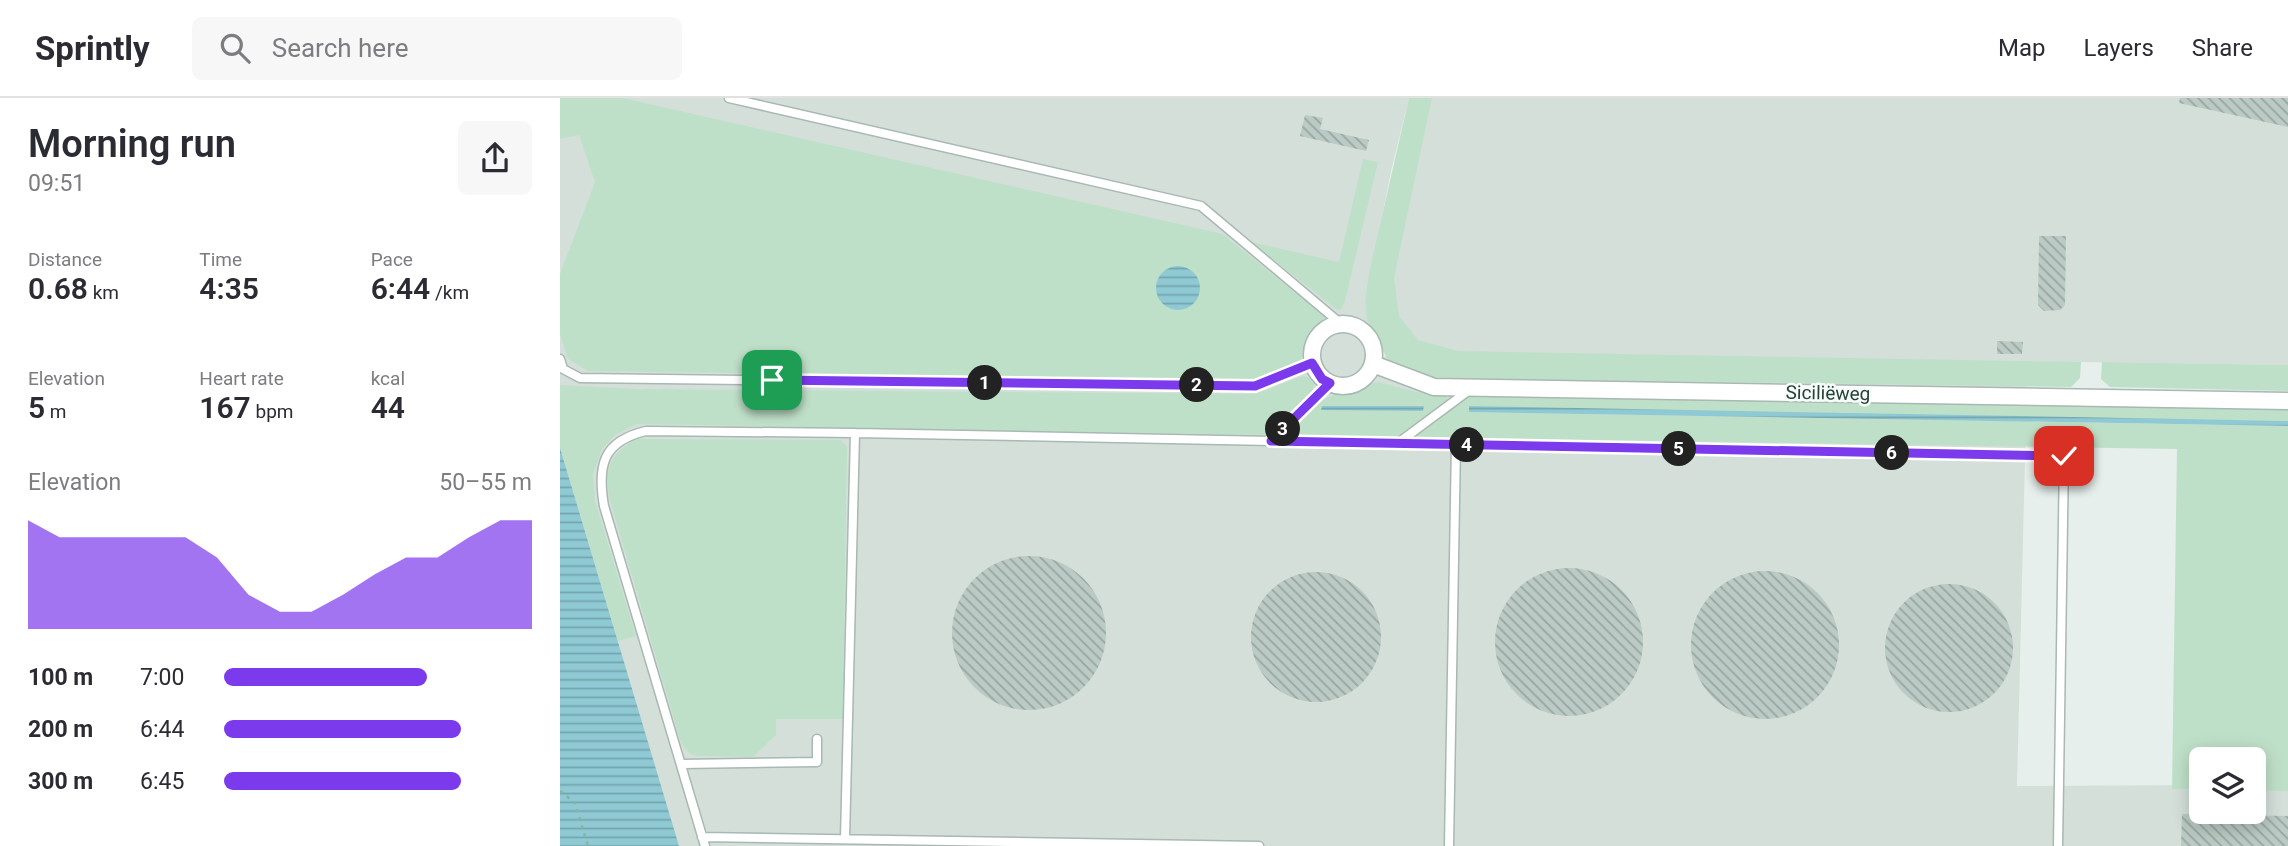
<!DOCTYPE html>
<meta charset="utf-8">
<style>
body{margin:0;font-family:Roboto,sans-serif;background:#f7f7f7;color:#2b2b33;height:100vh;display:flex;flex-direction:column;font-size:26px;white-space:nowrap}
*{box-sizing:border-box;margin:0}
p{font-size:23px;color:#7c7c81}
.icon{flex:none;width:38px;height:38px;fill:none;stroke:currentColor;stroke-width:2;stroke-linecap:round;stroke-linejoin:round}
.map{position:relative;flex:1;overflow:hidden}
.side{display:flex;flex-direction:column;background:#fff;width:560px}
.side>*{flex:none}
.fabs{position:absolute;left:1629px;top:649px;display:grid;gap:14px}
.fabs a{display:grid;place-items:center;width:77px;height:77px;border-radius:10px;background:#fff;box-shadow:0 4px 18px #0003;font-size:35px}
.pin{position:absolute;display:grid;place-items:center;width:60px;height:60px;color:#fff;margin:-30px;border-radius:14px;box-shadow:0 4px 10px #0006}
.km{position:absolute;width:35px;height:35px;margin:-18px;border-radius:50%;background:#222;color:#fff;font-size:19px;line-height:35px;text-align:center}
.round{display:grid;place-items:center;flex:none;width:74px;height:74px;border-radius:10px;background:#f7f7f7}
.overview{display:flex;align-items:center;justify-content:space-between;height:119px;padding:0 28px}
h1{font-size:38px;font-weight:600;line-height:52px}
.stats{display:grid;grid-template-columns:repeat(3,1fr);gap:10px;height:119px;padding:7px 28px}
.stats div{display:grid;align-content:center}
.stats b{font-size:30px;font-weight:600}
.stats small{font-size:19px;font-weight:400}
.stats p{font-size:19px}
.chart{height:196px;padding:14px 28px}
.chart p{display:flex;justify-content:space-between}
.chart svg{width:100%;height:126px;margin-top:7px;fill:#7c3aed;opacity:.7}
ul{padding:0 28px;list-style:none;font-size:23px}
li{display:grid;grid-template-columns:112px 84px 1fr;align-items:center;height:52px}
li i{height:18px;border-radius:9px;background:#7c3aed}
header{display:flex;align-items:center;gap:42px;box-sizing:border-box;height:98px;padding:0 35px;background:#fff;border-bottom:2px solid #e1e1e2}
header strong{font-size:33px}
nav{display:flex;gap:38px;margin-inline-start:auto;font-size:24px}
.search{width:490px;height:63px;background:#f7f7f7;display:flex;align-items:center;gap:18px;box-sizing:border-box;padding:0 24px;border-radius:10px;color:#7c7c81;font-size:26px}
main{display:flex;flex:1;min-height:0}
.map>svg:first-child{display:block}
</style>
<header>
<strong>Sprintly</strong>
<div class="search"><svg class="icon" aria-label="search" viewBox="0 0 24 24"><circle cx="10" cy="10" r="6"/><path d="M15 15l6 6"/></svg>Search here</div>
<nav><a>Map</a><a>Layers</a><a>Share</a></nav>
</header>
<main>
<section class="side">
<div class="overview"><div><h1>Morning run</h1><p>09:51</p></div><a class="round"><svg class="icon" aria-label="share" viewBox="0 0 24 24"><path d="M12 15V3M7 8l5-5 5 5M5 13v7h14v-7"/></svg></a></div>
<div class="stats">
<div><p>Distance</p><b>0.68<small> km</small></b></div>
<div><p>Time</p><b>4:35</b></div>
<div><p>Pace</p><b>6:44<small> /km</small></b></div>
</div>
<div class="stats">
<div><p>Elevation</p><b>5<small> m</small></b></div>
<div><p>Heart rate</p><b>167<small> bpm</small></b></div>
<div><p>kcal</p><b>44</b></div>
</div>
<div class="chart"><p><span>Elevation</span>50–55 m</p>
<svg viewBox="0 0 160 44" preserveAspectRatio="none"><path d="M0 44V6L10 12L20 12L30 12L40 12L50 12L60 19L70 32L80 38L90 38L100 32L110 25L120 19L130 19L140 12L150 6L160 6V44z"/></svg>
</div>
<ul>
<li><b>100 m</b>7:00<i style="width:66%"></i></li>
<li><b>200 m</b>6:44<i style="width:77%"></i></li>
<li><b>300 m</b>6:45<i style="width:77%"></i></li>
</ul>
</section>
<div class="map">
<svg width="1728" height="748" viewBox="0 0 1728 748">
<defs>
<pattern id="water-rules" width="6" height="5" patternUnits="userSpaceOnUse" patternTransform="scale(1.75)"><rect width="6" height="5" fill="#8ec9d4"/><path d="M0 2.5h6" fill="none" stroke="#74a5ad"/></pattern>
<pattern id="building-back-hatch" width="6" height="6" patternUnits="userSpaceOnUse" patternTransform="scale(1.75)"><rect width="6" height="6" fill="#bbcac4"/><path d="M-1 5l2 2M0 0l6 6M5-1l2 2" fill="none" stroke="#98a6a0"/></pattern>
</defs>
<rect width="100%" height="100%" fill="#e6efeb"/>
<path fill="#d4dfda" d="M0,0h849l-18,73 -26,132 8,53 654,20 -10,410 184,-1 1,27h52v-27h34v61h-1632l-96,-311z
M860,0h868v267l-207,-3 -88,2 -531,-10 -57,-18 -15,-41z"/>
<path fill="#bfe0c8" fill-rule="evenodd" d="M0,0h63l600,136 103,84c-9,7 -19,15 -22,27 -1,7 0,11 -5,17l-47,18 -664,-9 -20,-12 -8,-25v-60l35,-92 -16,-47 -19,4z
M849,0h23l-38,180 5,38 19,24 40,11 623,11 -1,16 -9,9 -629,-9 -18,-2 -36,-16 -21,-39 -2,-19 4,-29z
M803,61l15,3 -33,139 -4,9 -5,-1 -85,-67 88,20z
M1542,264l186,3v26l-178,-4 -9,-8z
M743,278l8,2 3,7 -2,8 -46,42 -629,-11 -22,11 -13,14 -9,25 2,27 41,135 -18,5 -58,-193v-63l76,4 619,5z
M818,284l38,10 31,2v6l-51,37 -92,-1 -5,-4c-1,-18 22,-34 37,-37 8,-2 15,0 22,-4 7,-3 12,-7 20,-9zM762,308h101l1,1 -103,3z
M911,297l817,14v12l-818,-9 818,14v365l-34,-1v-30h-52l-1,29h-29l5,-340 -762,-12z
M76,341l205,1 6,7 -4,272h-67v16l-23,22 -55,-1c-9,-1 -12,-6 -17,-13l-72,-246c-4,-31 0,-41 27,-58z"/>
<path fill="url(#water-rules)" d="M596 190a22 22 0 1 1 44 0a22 22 0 1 1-44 0Z
M762,308h102l-1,5 -102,-1z
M909,308l819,15v5l-819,-14z
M0,350l119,398h-119z"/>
<path fill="url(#building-back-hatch)" d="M1620,0h108v29l-109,-24z
M745,17l18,3 -3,11 49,11 -3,11 -66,-15z
M1479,138h27l-1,69 -5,5 -16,1 -6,-6z
M1437,243l26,1 -1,12h-25z
M392 535a77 77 0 1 1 154 0a77 77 0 1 1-154 0Z
M935 544a74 74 0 1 1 148 0a74 74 0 1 1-148 0Z
M1131 547a74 74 0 1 1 148 0a74 74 0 1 1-148 0Z
M691 539a65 65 0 1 1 130 0a65 65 0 1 1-130 0Z
M1325 550a64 64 0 1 1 128 0a64 64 0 1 1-128 0Z
M1622,716l106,2v30h-107z"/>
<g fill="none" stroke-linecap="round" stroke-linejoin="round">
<defs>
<path id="lane" d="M169,0l472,108 139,117
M0,261l3,10 17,9 675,8 57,-23
M711,343l59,-58
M838,345l70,-52
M121,666l136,-2v-23
M142,739l557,9
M285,741l10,-406
M145,748l-101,-340c-7,-41 -1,-65 42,-75l209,2 1209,23 -6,390
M889,748l7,-402"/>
<path id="street" d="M752 257a31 31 0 1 1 62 0a31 31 0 1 1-62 0Z
M813,266l61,23 854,14"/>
</defs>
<use href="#lane" stroke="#a8b8b2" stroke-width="11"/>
<use href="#street" stroke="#a8b8b2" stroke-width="19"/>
<path stroke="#86b3a5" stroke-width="2.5" stroke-dasharray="3.5 5" stroke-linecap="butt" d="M0,693l15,12 13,43"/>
<use href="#lane" stroke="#fff" stroke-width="8"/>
<use href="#street" stroke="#fff" stroke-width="16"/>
</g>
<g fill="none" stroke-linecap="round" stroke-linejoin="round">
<defs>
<path id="route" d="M212,282l483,6 57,-23 10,16 8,4 -59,58 793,15"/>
</defs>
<use href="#route" stroke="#fff" stroke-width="14"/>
<use href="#route" stroke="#7c3aed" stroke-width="9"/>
</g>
<g text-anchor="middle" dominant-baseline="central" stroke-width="5" stroke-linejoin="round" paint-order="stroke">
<g font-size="19" fill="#24423a" stroke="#f7fbf9">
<text transform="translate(1268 295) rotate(1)">Siciliëweg</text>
</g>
</g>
</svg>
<div class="fabs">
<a><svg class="icon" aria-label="layers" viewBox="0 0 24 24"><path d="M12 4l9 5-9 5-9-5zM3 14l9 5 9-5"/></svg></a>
</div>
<div class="pin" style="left:212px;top:282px;background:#1e9e55"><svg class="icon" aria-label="arrive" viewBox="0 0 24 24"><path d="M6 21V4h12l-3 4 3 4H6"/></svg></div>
<div class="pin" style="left:1504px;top:358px;background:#d93025"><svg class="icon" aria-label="check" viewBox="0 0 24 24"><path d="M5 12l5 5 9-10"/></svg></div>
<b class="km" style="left:425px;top:285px">1</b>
<b class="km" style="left:637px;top:287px">2</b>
<b class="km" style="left:723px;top:331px">3</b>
<b class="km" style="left:907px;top:347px">4</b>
<b class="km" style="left:1119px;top:351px">5</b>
<b class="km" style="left:1332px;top:355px">6</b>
</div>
</main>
